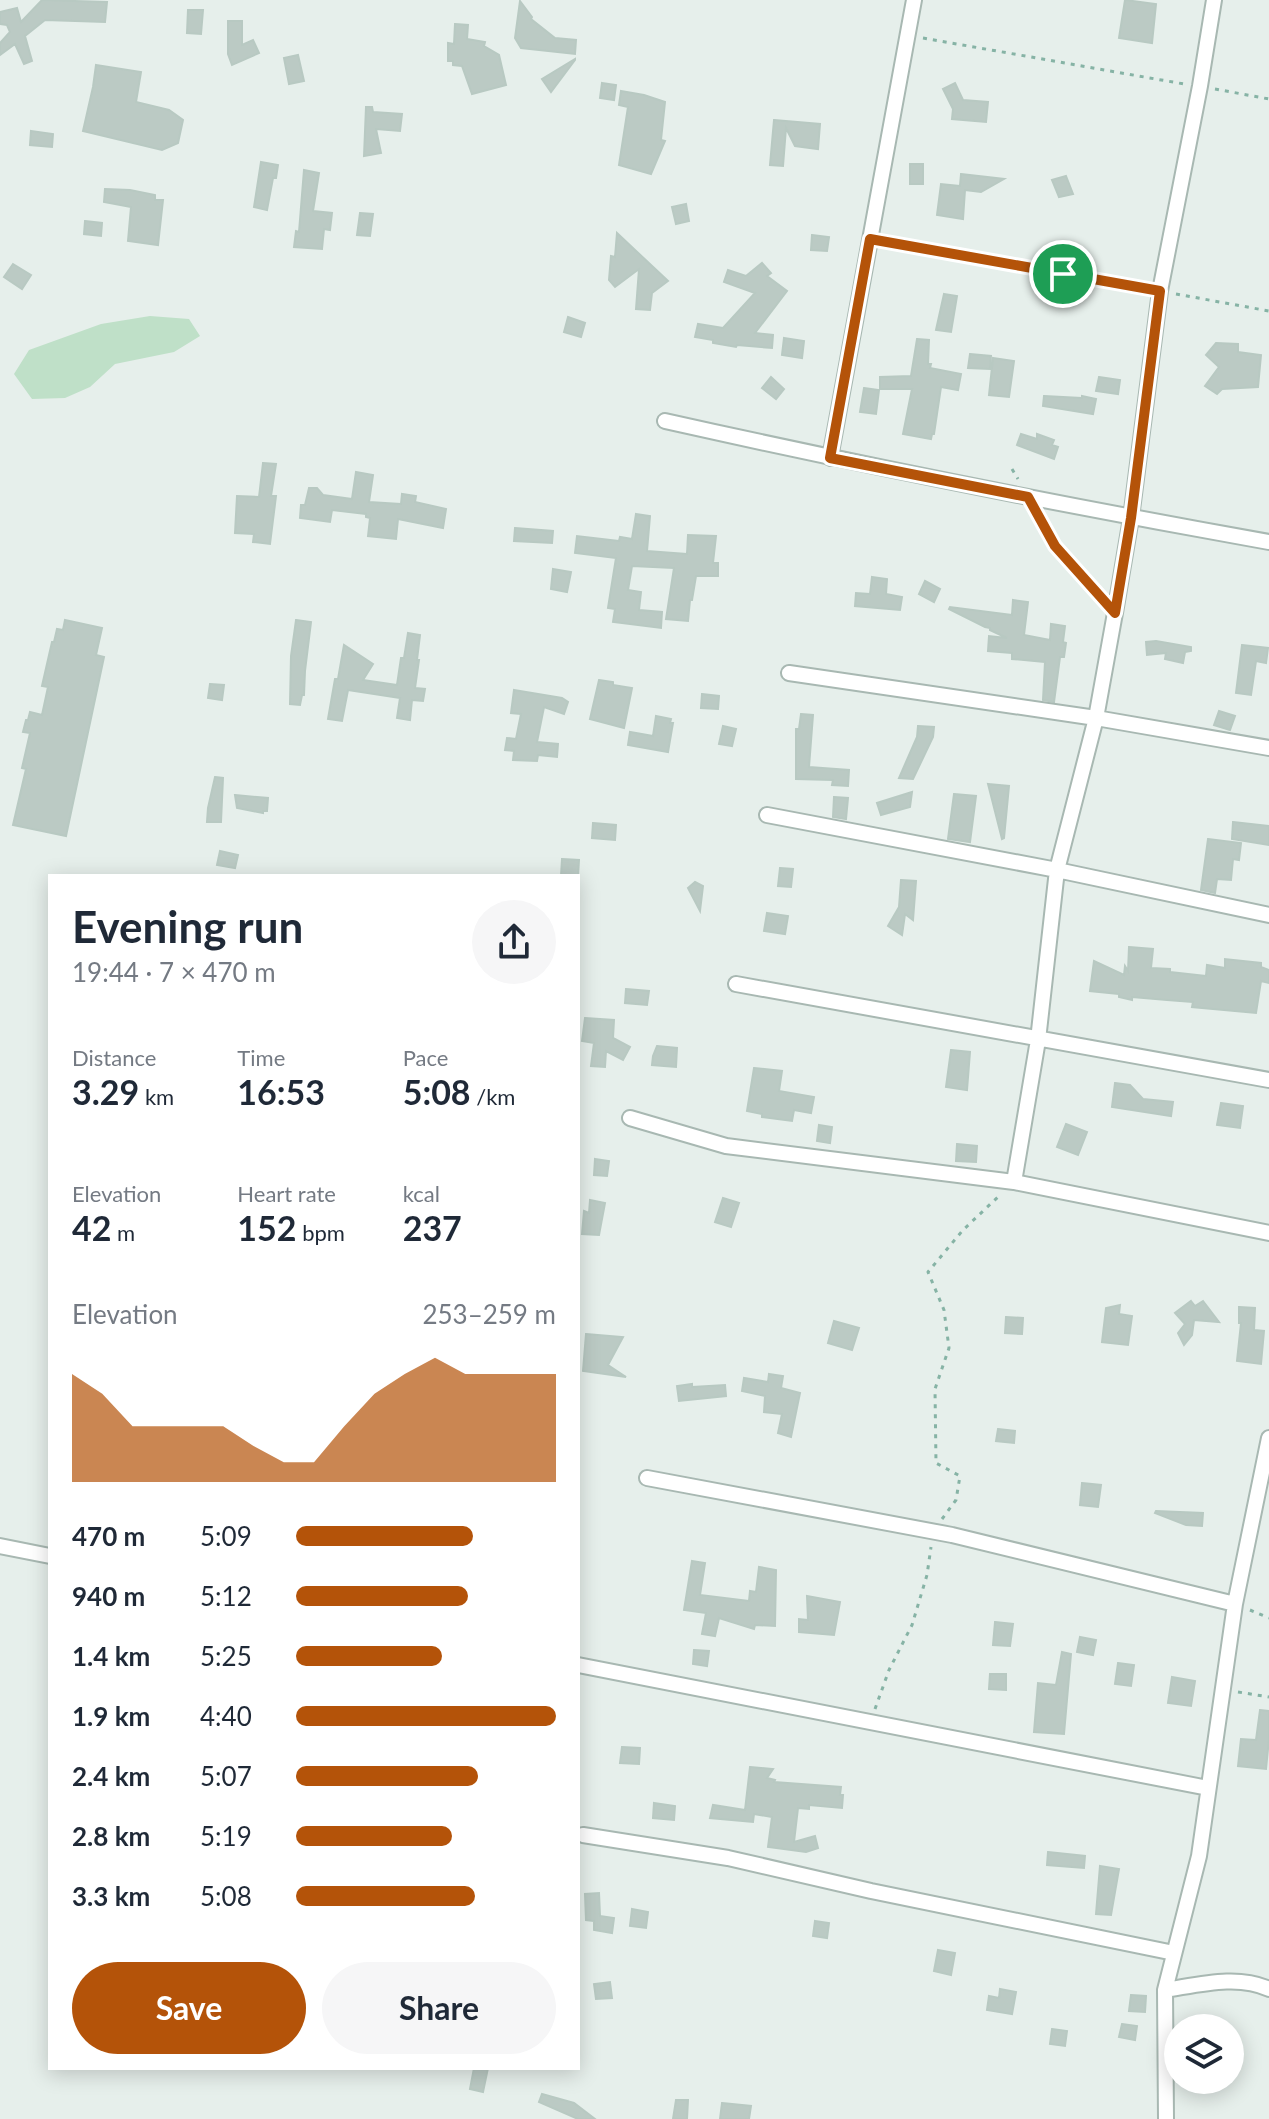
<!DOCTYPE html>
<meta charset="utf-8">
<style>
body{margin:0;font-family:Lato,sans-serif;background:#f6f6f7;color:#1f2937;height:100vh;display:flex;flex-direction:column;font-size:30px;white-space:nowrap}
*{box-sizing:border-box;margin:0}
p{font-size:26px;color:#747a83}
.icon{flex:none;width:44px;height:44px;fill:none;stroke:currentColor;stroke-width:2;stroke-linecap:round;stroke-linejoin:round}
.map{position:relative;flex:1;overflow:hidden}
.side{position:absolute;left:48px;top:874px;width:532px;height:1196px;display:flex;flex-direction:column;background:#fff;border-radius:0px;box-shadow:0 4px 20px #0003}
.side>*{flex:none}
.buttons{position:absolute;left:1164px;top:2014px;display:grid;gap:16px}
.buttons a{display:grid;place-items:center;width:80px;height:80px;border-radius:50%;background:#fff;box-shadow:0 4px 20px #0003;font-size:40px}
.pin{position:absolute;display:grid;place-items:center;width:68px;height:68px;color:#fff;margin:-34px;border:4px solid #fff;border-radius:50%;box-shadow:0 2px 8px #0007}
.round{display:grid;place-items:center;flex:none;width:84px;height:84px;border-radius:42px;background:#f6f6f7}
.summary{display:flex;align-items:center;justify-content:space-between;height:136px;padding:0 24px}
h1{font-size:44px;font-weight:700;line-height:60px}
.metrics{display:grid;grid-template-columns:repeat(3,1fr);gap:12px;height:136px;padding:8px 24px}
.metrics div{display:grid;align-content:center}
.metrics b{font-size:34px;font-weight:700}
.metrics small{font-size:22px;font-weight:400}
.metrics p{font-size:22px}
.chart{height:224px;padding:16px 24px}
.chart p{display:flex;justify-content:space-between}
.chart svg{width:100%;height:144px;margin-top:8px;fill:#b45309;opacity:.7}
.action{display:flex;gap:16px;margin-top:auto;padding:16px 24px}
.action a{flex:1;height:92px;border-radius:48px;background:#b45309;color:#fff;font-size:32px;font-weight:700;line-height:92px;text-align:center}
.action a+a{background:#f6f6f7;color:#1f2937}
ul{padding:0 24px;list-style:none;font-size:26px}
li{display:grid;grid-template-columns:128px 96px 1fr;align-items:center;height:60px}
li i{height:20px;border-radius:10px;background:#b45309}
.map>svg:first-child{display:block}
</style>
<div class="map">
<svg width="1269" height="2119" viewBox="0 0 1269 2119">
<rect width="100%" height="100%" fill="#e6efeb"/>
<path fill="#bfe0c8" d="M150,316l39,3 11,17 -26,16 -59,12 -25,23 -25,11 -33,1 -18,-25 15,-24 72,-26z"/>
<path fill="#bbcac4" stroke="#b8c9c2" stroke-width="2" d="M42,0l65,2 -2,20 -60,-2 -20,16 7,25 -8,3 -9,-20 -15,11v-12l10,-11 -3,-7 -7,-1v-12l17,-4 4,14z
M1125,0l31,4 -4,39 -33,-5z
M520,1l12,16 -1,2 24,19 21,2 -1,14 -54,-6 -6,-10z
M188,10h15l-2,24 -14,-1z
M228,21h14v24l11,-5 6,13 -27,12 -4,-11z
M455,24l13,1 -1,14 18,3 -1,4 15,9 7,30 -34,9 -10,-28 -9,-1v-4h-5v-18l6,1z
M298,55l6,26 -15,3 -5,-26z
M575,59v1l-24,32 -9,-13z
M96,65l45,7 -5,30 33,8 14,10 -5,23 -16,7 -79,-19 10,-44z
M602,83l14,2 -2,15 -14,-2z
M955,83l8,17 25,2 -2,20 -34,-3 1,-10 -10,-20z
M621,91l23,4 21,7 -4,38 4,1 -14,33 -32,-9 9,-58 -9,-2z
M366,107h6l1,5 29,2 -2,17 -24,-2 5,24 -17,3z
M774,120l46,4 -2,25 -23,-3 -9,-18 -3,38 -13,-1z
M31,131l22,3 -1,13 -22,-2z
M261,162l17,3 -2,13h-3l-6,32 -13,-3z
M910,164h13v20h-13z
M304,170l15,3 -6,38 19,2 -2,17 -6,-1 -2,20 -28,-2 2,-16 3,1z
M961,174l43,5 -23,13 -16,-2 -2,29 -26,-4 4,-31 19,2z
M1066,176l7,18 -14,3 -7,-17z
M105,189l25,1 25,5v5h8l-5,45 -30,-4 3,-34 -27,-5z
M686,204l3,17 -13,3 -4,-17z
M360,213l13,1 -3,22 -13,-1z
M85,221l17,2 -1,13 -17,-2z
M617,233l51,48 -16,12 -2,17 -14,-1 3,-40 -24,18 -6,-7 2,-24 4,1z
M812,235l17,2 -2,14 -16,-1z
M762,263l9,10 -4,3 20,15 -32,42 18,2 -1,13 -35,-3 -1,2 -23,-4v-3l-18,-3 3,-13 25,4 32,-35 -31,-11 4,-12 18,6z
M13,264l18,11 -9,14 -18,-12z
M944,294l13,2 -6,36 -15,-2z
M568,317l17,6 -4,14 -17,-5z
M784,338l20,3 -2,17 -20,-3z
M917,339l12,1 -1,24h3l-1,4 31,6 -3,16 -17,-3 -7,47h-2l-1,5 -28,-5 9,-45h-32v-12l31,-1z
M1216,343l22,1v8l23,3 -3,32 -36,2 -5,5 -12,-8 14,-19 -13,-12z
M970,354l21,2 -1,13 -22,-1z
M993,358l21,3 -5,36 -20,-2z
M771,377l13,12 -8,10 -14,-11z
M1099,377l21,3 -2,14 -22,-3z
M864,388l15,2 -3,24 -16,-2z
M1044,396l38,2v-2l14,3 -3,15 -50,-8z
M1021,434l16,5v-5l17,6 -2,5 6,2 -4,12 -37,-14z
M263,463l13,1 -5,32h5l-6,48 -17,-2 1,-8 -19,-1 2,-37 22,1z
M356,472l17,3 -4,27 32,2 1,-10 14,2 -1,6 31,7 -3,19 -45,-9 -2,20 -28,-3 2,-18 -4,-1v-3l-34,-4 -2,12 -30,-4 1,-13h4l4,-17h8l6,7 29,4z
M636,514l14,2 -3,35 40,3 1,-19 28,1 -3,27h5v13h-22l-4,24h-2l-2,21 -22,-2 8,-51 -42,-2 -4,24 13,2 -2,18 23,2 -1,16 -48,-6 2,-13 -7,-1 8,-50 -41,-5 2,-17 42,5 1,-4 12,2z
M515,528l38,3 -1,12 -38,-2z
M553,569l18,3 -4,20 -16,-3z
M872,577l15,2 -1,15 16,3 -2,13 -45,-4 1,-13 14,1z
M925,581l15,8 -6,13 -15,-8z
M1013,600l15,2 -4,33 26,5 1,-16 14,2 -2,16 3,1 -2,14h-4l-6,45 -11,-2 2,-38 -33,-3v-6l-24,-2 1,-15 18,2 -17,-8v-2l-5,-1 -36,-18 1,-2 62,8z
M65,620l37,8 -6,27 8,2 -38,179 -53,-11 13,-56 -4,-1 8,-35 -7,-1 3,-12h2l2,-8 12,3 6,-28 -6,-1 10,-44h2l3,-13 6,1z
M296,620l15,2 -6,49 -1,24h-2l-2,10 -10,-1 1,-48z
M408,633l12,2 -3,25h2l-4,28 10,1 -2,12 -11,-1 -2,20 -13,-2 3,-20 -52,-8 -6,31 -14,-2 7,-40h3l6,-34 29,19 -10,16 34,5 4,-27h3z
M1156,641l35,6v4l-6,1 -2,11 -18,-4 1,-6 -19,2 -1,-13z
M1242,645l26,3 -2,15 -10,-2 -5,34 -15,-2z
M599,680l14,2v3l19,3 -8,40 -34,-9z
M210,684l14,1 -2,15 -14,-2z
M514,690l48,8 6,4 -4,12 -20,-7 -7,35 21,2 -1,13 -19,-2 -1,6 -24,-1 1,-9 -9,-1 2,-12 9,1 5,-25 -10,-1z
M702,694l17,2 -1,13 -17,-1z
M1219,711l16,5 -5,14 -16,-5z
M801,714l12,1 -4,52 40,3 -1,16 -16,-1 1,-5 -37,-1v-50h3z
M656,716l15,3 -1,4h3l-5,29 -40,-7 2,-13 23,4z
M723,726l13,3 -4,17 -13,-2z
M918,726l16,1 -1,10 -20,42 -14,-1 18,-41z
M215,777l8,1 -2,44h-14l1,-14z
M988,784l21,2 -5,52 -2,1z
M912,792l-2,15 -29,8 -4,-12z
M954,794l22,2 -6,46 -22,-3z
M235,795l33,3 -1,13h-4v2l-26,-5z
M834,797l14,1 -2,21 -13,-2z
M1233,822l36,4v19l-37,-6z
M593,823l23,2 -1,15 -23,-2z
M1208,839l33,4 -2,17 -6,-1 -2,21 -14,-1 -2,14 -14,-3z
M220,851l18,4 -3,13 -18,-3z
M562,859l17,1 -1,16h-17z
M780,868l13,1 -2,18 -13,-1z
M901,880l15,1 -3,39 -8,-6 -3,21 -14,-9 11,-19z
M695,882l8,4 -3,25 -12,-23z
M767,913l21,3 -3,18 -21,-3z
M1129,947l24,2 -2,19 19,1v3l36,4 1,-11 18,3v-9l36,4v4l8,3v13l-8,-2 -5,32 -64,-6 1,-5 -26,-2 -35,-3v3l-13,-3v-3l-29,-3 4,-30 30,14 1,-9 3,5z
M626,989l23,2 -2,14 -22,-2z
M585,1018l29,2 -1,18 17,9 -7,13 -17,-9 -1,16 -14,-1 3,-23 -12,-2z
M657,1046l20,2 -1,19 -24,-2 1,-9z
M951,1050l19,2 -3,38 -21,-3z
M754,1068l28,3 -3,20 35,6 -3,16 -17,-3 -2,11 -30,-4v-3l-15,-3z
M1115,1083l15,2 13,14 30,3 -2,14 -59,-9z
M1221,1103l22,3 -3,22 -23,-3z
M1066,1124l21,8 -9,23 -21,-8z
M819,1125l13,2 -2,16 -13,-2z
M957,1144l20,2 -1,16 -20,-1z
M595,1159l14,2 -2,15 -13,-1z
M723,1198l16,5 -8,24 -16,-5z
M590,1200l15,3 -6,32 -17,-1 2,-23 5,2z
M1191,1301l4,5 8,-5 16,21 -25,-2 -2,15 -8,10 -6,-12 7,-9 -10,-11z
M1120,1305l-1,9 13,2 -4,29 -26,-3 4,-34z
M1239,1307l16,1 -1,22 10,1 -3,33 -24,-3 4,-38h-2z
M1006,1317l17,1 -1,16 -17,-1z
M834,1321l25,7 -7,22 -24,-7z
M586,1334l37,3 -15,28 18,12 -43,-6z
M769,1374l14,2 -2,12 19,5 -9,44 -13,-4 4,-19 -18,-2 1,-16 -23,-5 2,-13 24,4z
M692,1384v3l33,-2 1,11 -47,5 -2,-15z
M998,1429l17,2 -1,12 -18,-2z
M1082,1483l19,2 -3,22 -18,-2z
M1156,1511l47,2 -1,13 -16,-1 -31,-12z
M692,1561l13,2 -5,32 49,6 1,-10 6,1 3,-25 17,3 -1,56 -20,-1 -1,4 -35,-11 -4,18 -13,-2 4,-21 -22,-3z
M807,1596l33,6 -6,33 -35,-3v-13l9,1z
M995,1622l18,2 -3,22 -17,-1z
M1080,1637l16,3 -3,15 -16,-3z
M694,1650l15,1 -2,15 -14,-2z
M1062,1652l9,2 -7,80 -30,-2 4,-49 18,2z
M1118,1663l16,2 -3,21 -16,-2z
M990,1674h16v16l-17,-1z
M1172,1677l23,4 -4,25 -23,-3z
M1260,1710l9,1v28l-3,30 -28,-3 3,-27 15,1z
M622,1747l18,1 -1,16 -19,-1z
M750,1767l23,2 -6,9 8,2 -1,2 67,5 -1,8h3l-1,13 -33,-3v4l-11,-1 -4,34 21,-6 3,12 -12,4 -38,-5 4,-30 -18,-3 -1,8 -43,-4 3,-13 32,5z
M654,1803l21,3 -1,14 -21,-2z
M1048,1852l37,4 -1,12 -37,-3z
M1100,1866l19,3 -8,46 -15,-1z
M599,1893l1,23 14,2 -2,15 -18,-3v-9l-8,-1 -1,-26z
M632,1909l16,3 -2,16 -16,-2z
M815,1921l14,2 -2,15 -14,-2z
M938,1950l17,3 -4,22 -17,-4z
M610,1982l2,16 -16,1 -2,-15z
M1000,1989l16,3 -4,22 -25,-4 2,-14 10,2z
M1131,1995l15,1 -1,16 -16,-1z
M1122,2024l15,2 -2,14 -16,-3z
M1052,2029l15,2 -2,15 -15,-2z
M474,2068h14l-5,24 -13,-3z
M542,2094l32,9 21,16h-17l-39,-17z
M676,2100h12l-1,19h-14z
M722,2103l29,3 -2,13h-29z"/>
<g fill="none" stroke-linecap="round" stroke-linejoin="round">
<defs>
<path id="minor" d="M665,421c201,45 402,85 604,121
M830,458l84,-458
M789,673l307,45 173,30
M767,815l290,55 212,45
M736,984l533,96
M630,1118l96,28 288,36 255,51
M1014,1182l24,-142 19,-170 39,-152 19,-105 16,-95 29,-227 40,-205 14,-86
M647,1478l305,57 283,69
M0,1546l50,10
M578,1665l630,123
M583,1835l145,23 143,33 303,62
M1165,1990c33,-5 73,-16 104,-1
M1166,2119l-1,-129 34,-134 36,-252 34,-166"/>
</defs>
<use href="#minor" stroke="#a8b8b2" stroke-width="18"/>
<path stroke="#86b3a5" stroke-width="3" stroke-dasharray="4 6" stroke-linecap="butt" d="M923,38l261,46
M1215,89l54,10
M885,242l260,47
M1176,294l93,17
M1012,469l6,10
M1037,514l18,32 48,53
M942,1519l14,-19 4,-24 -24,-13 -1,-74 14,-41 -5,-38 -16,-38 35,-42 37,-35
M1250,1610l19,8
M1238,1692l31,5
M875,1709l14,-39 23,-45 15,-50 4,-28"/>
<use href="#minor" stroke="#fff" stroke-width="14"/>
</g>
<g fill="none" stroke-linecap="round" stroke-linejoin="round">
<defs>
<path id="route" d="M870,239l290,52 -29,227 -16,95 -60,-67 -27,-49 -198,-39z"/>
</defs>
<use href="#route" stroke="#fff" stroke-width="16"/>
<use href="#route" stroke="#b45309" stroke-width="10"/>
</g>
</svg>
<div class="buttons">
<a><svg class="icon" aria-label="layers" viewBox="0 0 24 24"><path d="M12 4l9 5-9 5-9-5zM3 14l9 5 9-5"/></svg></a>
</div>
<div class="pin" style="left:1063px;top:274px;background:#1e9e55"><svg class="icon" aria-label="arrive" viewBox="0 0 24 24"><path d="M6 21V4h12l-3 4 3 4H6"/></svg></div>
<section class="side">
<div class="summary"><div><h1>Evening run</h1><p>19:44 · 7 × 470 m</p></div><a class="round"><svg class="icon" aria-label="share" viewBox="0 0 24 24"><path d="M12 15V3M7 8l5-5 5 5M5 13v7h14v-7"/></svg></a></div>
<div class="metrics">
<div><p>Distance</p><b>3.29<small> km</small></b></div>
<div><p>Time</p><b>16:53</b></div>
<div><p>Pace</p><b>5:08<small> /km</small></b></div>
</div>
<div class="metrics">
<div><p>Elevation</p><b>42<small> m</small></b></div>
<div><p>Heart rate</p><b>152<small> bpm</small></b></div>
<div><p>kcal</p><b>237</b></div>
</div>
<div class="chart"><p><span>Elevation</span>253–259 m</p>
<svg viewBox="0 0 160 44" preserveAspectRatio="none"><path d="M0 44V11L10 17L20 27L30 27L40 27L50 27L60 33L70 38L80 38L90 27L100 17L110 11L120 6L130 11L140 11L150 11L160 11V44z"/></svg>
</div>
<ul>
<li><b>470 m</b>5:09<i style="width:68%"></i></li>
<li><b>940 m</b>5:12<i style="width:66%"></i></li>
<li><b>1.4 km</b>5:25<i style="width:56%"></i></li>
<li><b>1.9 km</b>4:40<i style="width:100%"></i></li>
<li><b>2.4 km</b>5:07<i style="width:70%"></i></li>
<li><b>2.8 km</b>5:19<i style="width:60%"></i></li>
<li><b>3.3 km</b>5:08<i style="width:69%"></i></li>
</ul>
<div class="action"><a>Save</a><a>Share</a></div>
</section>
</div>
